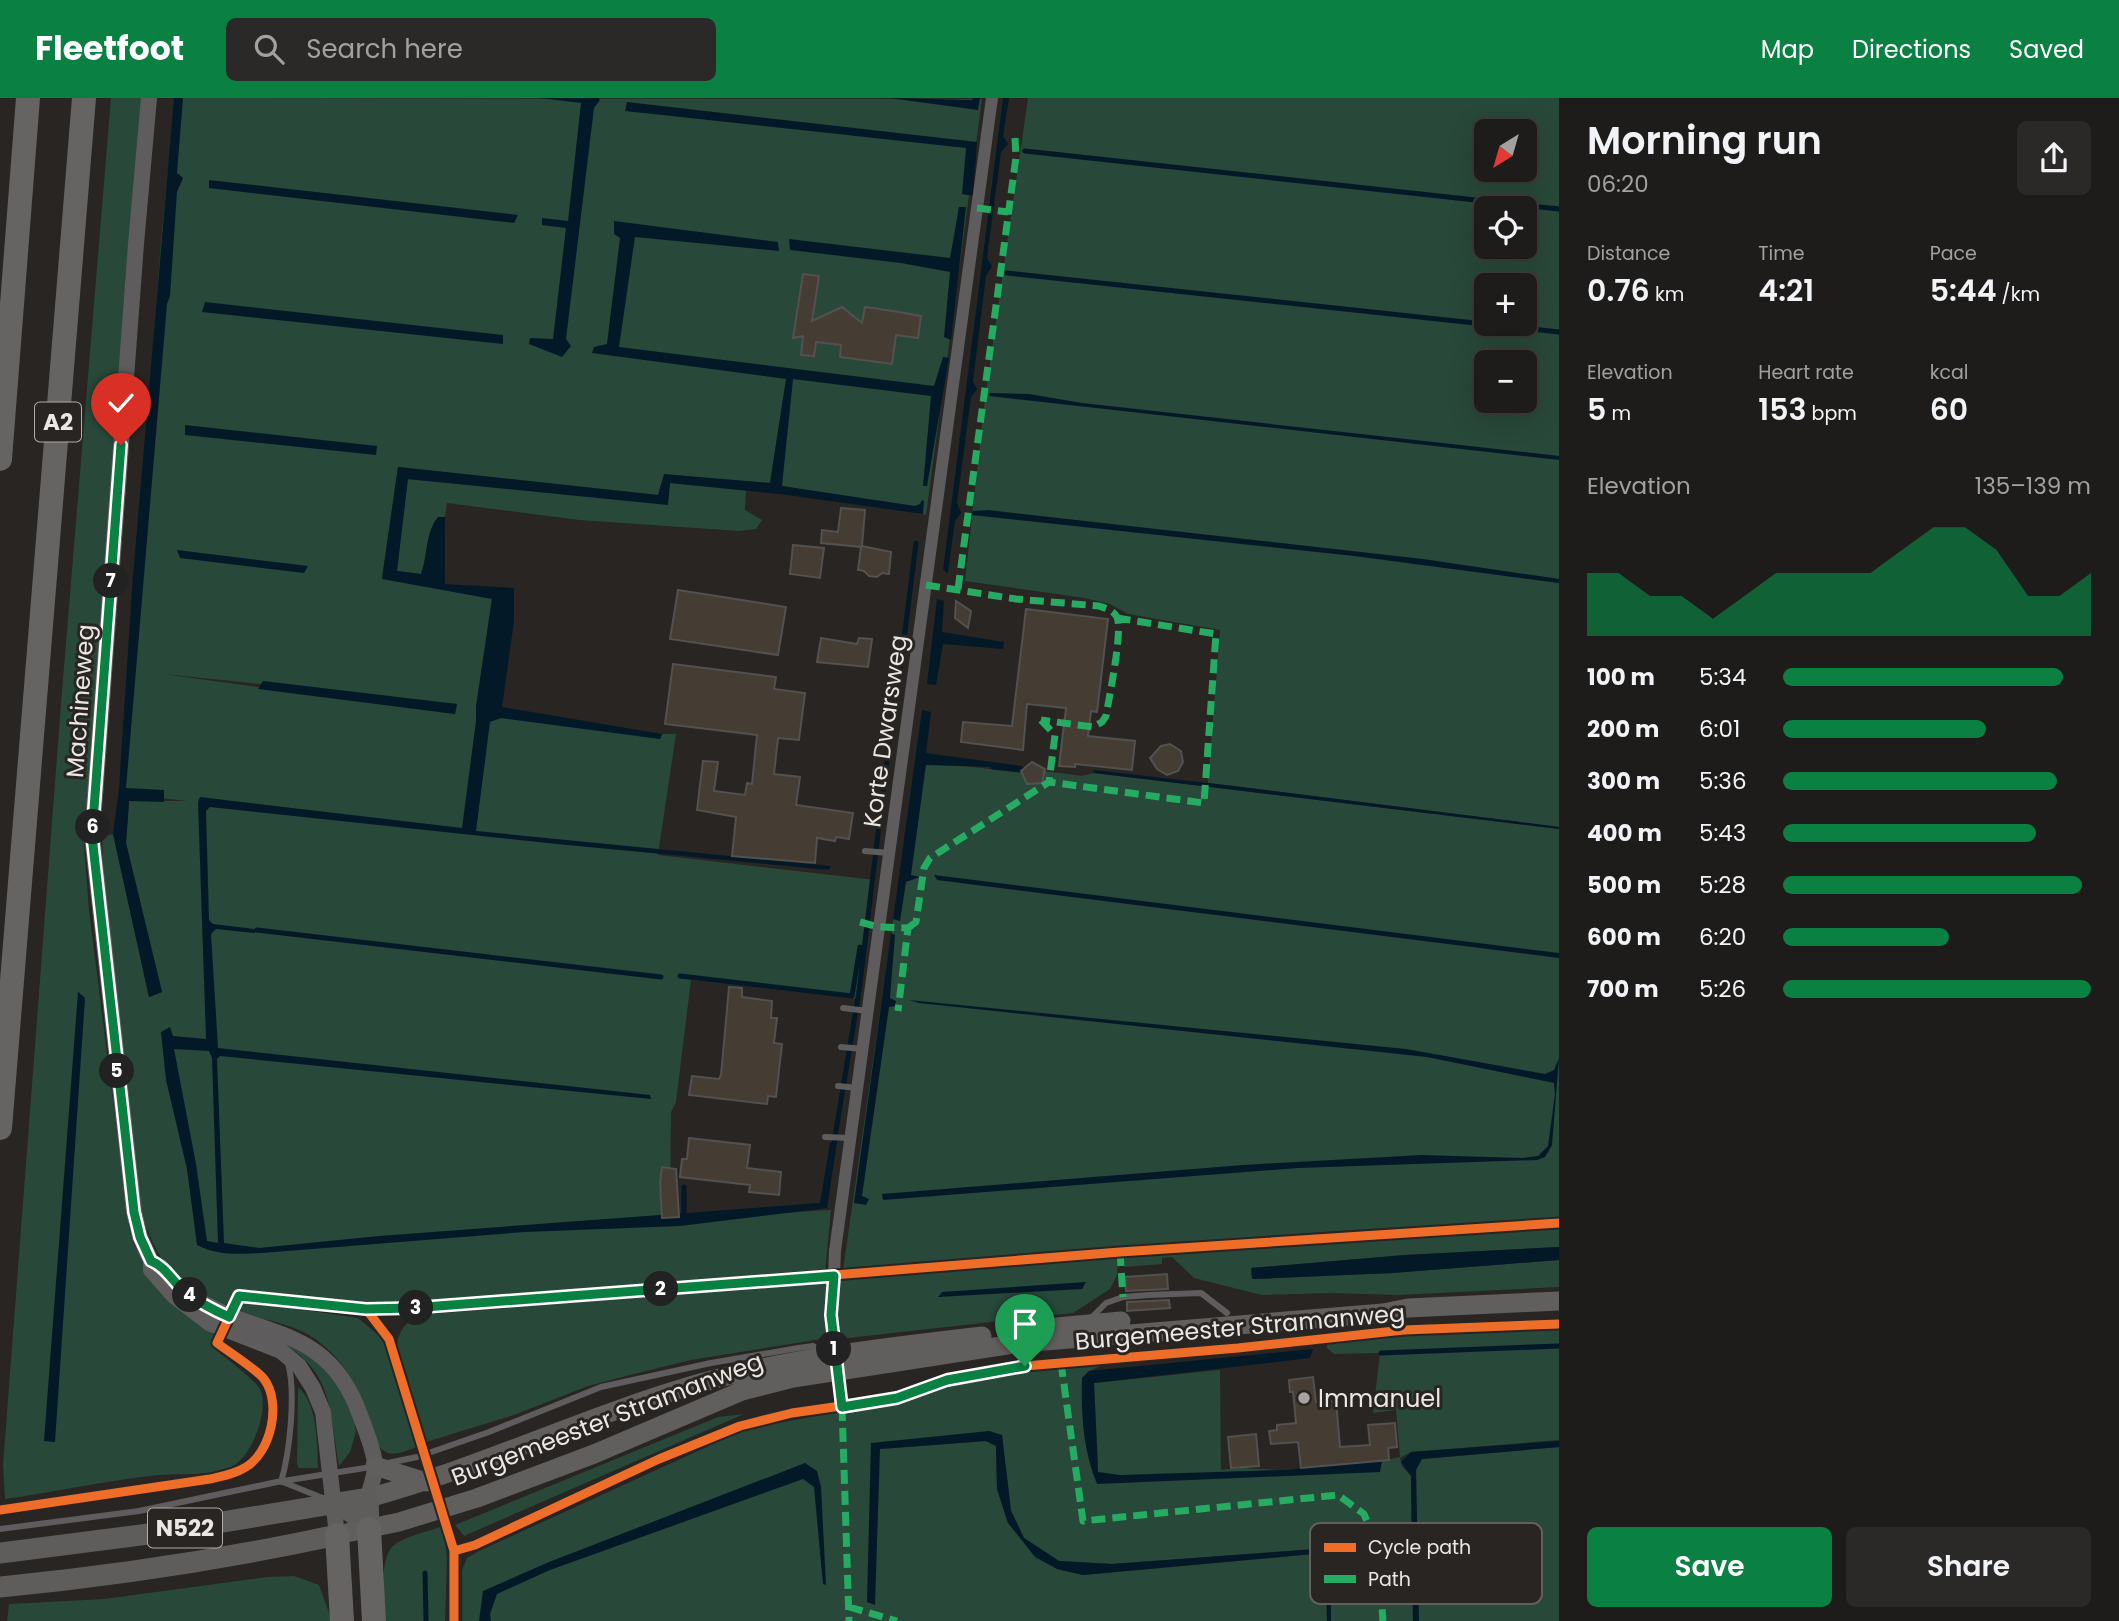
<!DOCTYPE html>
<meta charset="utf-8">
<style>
body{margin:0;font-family:Poppins,sans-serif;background:#2b2927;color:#f1f3f6;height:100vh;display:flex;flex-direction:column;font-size:26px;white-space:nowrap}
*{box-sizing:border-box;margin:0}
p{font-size:23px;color:#a1a1a2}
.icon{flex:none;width:38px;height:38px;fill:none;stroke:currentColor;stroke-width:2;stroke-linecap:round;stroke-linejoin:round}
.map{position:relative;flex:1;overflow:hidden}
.sheet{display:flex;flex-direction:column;background:#1e1c1a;width:560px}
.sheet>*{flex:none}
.needle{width:46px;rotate:217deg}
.buttons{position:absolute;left:1474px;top:21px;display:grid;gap:14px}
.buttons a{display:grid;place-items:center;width:63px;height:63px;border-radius:10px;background:#1e1c1a;box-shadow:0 7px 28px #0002,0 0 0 2px #3c3a39;font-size:35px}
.pin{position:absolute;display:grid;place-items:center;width:60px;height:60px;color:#fff;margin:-72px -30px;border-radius:50% 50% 50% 0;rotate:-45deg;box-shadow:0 0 7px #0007}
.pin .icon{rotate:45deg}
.km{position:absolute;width:35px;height:35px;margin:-18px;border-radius:50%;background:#222;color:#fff;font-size:19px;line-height:35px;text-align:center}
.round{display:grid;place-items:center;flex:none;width:74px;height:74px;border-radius:10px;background:#2b2927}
.summary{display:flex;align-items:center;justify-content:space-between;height:119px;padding:0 28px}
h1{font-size:38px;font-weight:600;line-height:52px}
.figures{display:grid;grid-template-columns:repeat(3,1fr);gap:10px;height:119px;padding:7px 28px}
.figures div{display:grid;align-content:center}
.figures b{font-size:30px;font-weight:600}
.figures small{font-size:19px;font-weight:400}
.figures p{font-size:19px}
.chart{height:196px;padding:14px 28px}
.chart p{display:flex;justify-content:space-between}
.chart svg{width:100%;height:126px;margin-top:7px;fill:#0b8043;opacity:.7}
.primary-button{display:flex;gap:14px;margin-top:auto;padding:14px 28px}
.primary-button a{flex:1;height:80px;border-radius:10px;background:#0b8043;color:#fff;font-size:28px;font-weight:600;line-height:80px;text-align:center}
.primary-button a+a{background:#2b2927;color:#f1f3f6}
ul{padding:0 28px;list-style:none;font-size:23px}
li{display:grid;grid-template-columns:112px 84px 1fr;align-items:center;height:52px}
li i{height:18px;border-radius:9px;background:#0b8043}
header{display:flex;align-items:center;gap:42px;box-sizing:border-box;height:98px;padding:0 35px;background:#0b8043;color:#fff}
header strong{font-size:33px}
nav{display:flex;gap:38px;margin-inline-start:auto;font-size:24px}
.search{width:490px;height:63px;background:#2b2927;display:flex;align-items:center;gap:18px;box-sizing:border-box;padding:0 24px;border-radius:10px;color:#a1a1a2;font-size:26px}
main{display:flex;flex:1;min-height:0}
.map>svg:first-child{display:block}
</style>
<header>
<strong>Fleetfoot</strong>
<div class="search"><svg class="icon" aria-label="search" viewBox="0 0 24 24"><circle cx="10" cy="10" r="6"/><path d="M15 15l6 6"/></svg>Search here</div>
<nav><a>Map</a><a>Directions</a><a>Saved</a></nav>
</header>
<main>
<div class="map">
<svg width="1559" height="1523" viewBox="0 0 1559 1523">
<rect width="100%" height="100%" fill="#282523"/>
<path fill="#284839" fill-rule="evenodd" d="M111,0h31l-50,666 -9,67 6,79 40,318 5,17 27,43 51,43 2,5 -2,10c10,9 43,34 48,43 10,20 -8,67 -27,77 -20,11 -51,7 -74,9 -52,5 -103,17 -154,24l-2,-34 59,-774z
M175,0l807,1 -56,416 -144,-29 3,-98 -15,95 -106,-7 -6,19 -260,-28 -16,111 110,20 -16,109 184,32 2,-5h14l-18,121 217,25 -17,119 -167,-19 -15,122 -5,10 -1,108 161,-10 -6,62 -407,32h-51l-129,-13 -15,17c-14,-9 -30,-17 -43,-27 -19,-17 -31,-44 -39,-68l-36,-304 -3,-72 11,-3 36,163 13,-5 -36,-149 3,-42h58l-68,-8 42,-551zM614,124l165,28 -165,-16zM163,576l294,30 -2,10z
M1028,0h531v729l-351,-44 12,-153 -92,-16 -18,-10 -26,-6 -119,-17 20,-183zM1486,33h38v39h-38zM1486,110h38v39h-38zM1486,187h38v39h-38zM1486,264h38v39h-38z
M407,381l260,25 3,-21 76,7 -1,20 17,10 -6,9 -17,2 -160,-11 -132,-17 -2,14h-7c-13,16 -10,39 -17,57l-24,-3z
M916,662l106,13 1,-5 59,8 12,-3 465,56v390c-239,10 -478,31 -716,51z
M1552,1129h7v20l-154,8 -153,13v11l140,-6 167,-13v27l-162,8 -65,-2 -70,2 -68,-17 -22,-21 -10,1v6l-38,3 -1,-11z
M1118,1158l-1,19 -7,14 -37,24 -234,26 -4,-25 4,-35z
M823,1182l5,4 -4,24 4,30 -137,22 -53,13 -50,13 -74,29 -88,27 -29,-97c3,-17 9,-23 24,-31z
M245,1203l113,17 25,21 34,108c-9,3 -23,10 -31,5 -16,-8 -18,-38 -24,-53 -9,-21 -21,-39 -38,-53 -22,-21 -57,-26 -86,-33z
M1559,1229v113l-148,12 -11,6 2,8 9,10 2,145h-82l-1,-61 -15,-11 -203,15 -53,-3 -35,-23 -13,-28 -9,-74 -122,13 106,-8 10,5 1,43 11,34 49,46 26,6 230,-21 13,11 1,56h-865v-51l5,-12 12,-7 267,-122 157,-29 46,-16 31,-7 60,-9 70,-6 -21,9 -7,7 16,89 -4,-84 126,-13 1,100 19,-2 42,2 100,-9 18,-4 -4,-47 -23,3 7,-60 -46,1 -7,-6v-7l81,-7z
M266,1239l29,7 41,33 18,38 2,17 -6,20 -11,14c-10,-60 -6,-104 -73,-129z
M298,1289c20,17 19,57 20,81h-19l-2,-4z
M744,1316l-280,122 -9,-11 263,-108z
M1559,1349v174h-141l-2,-152 6,-10z
M444,1428l3,33 -2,62h-59c-1,-20 -9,-67 11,-78 13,-8 31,-12 47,-17z
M294,1478l25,9 13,36h-325l2,-17 95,-5 163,-22z"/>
<path fill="#041928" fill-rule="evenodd" d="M174,0h9l-6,75 6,5 -6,14 -7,104 -3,8 -41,484 38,2v12l-35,-1 -3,42 36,149 -13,5 -36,-163 6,-46 14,-212z
M540,0h58l2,2 -6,8 -28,231 5,7 -9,11 -33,-13 1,-6 23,1 13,-111 -24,-3v-7l26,3 13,-118z
M889,0l83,2 1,-2h7l-2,12z
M1003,0h6l-6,38 5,8 -7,8 -14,106 5,8 -6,10 -13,105 4,8 -6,8 -14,106 4,10 -6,8 -7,52 -5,-3z
M627,4l350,40 -4,54 -11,-2 4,-46 -341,-37z
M209,82l309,35 -4,8 -305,-35z
M959,109h7l-15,133 -7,-3 6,-65 -49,-9 -111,-13 -1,-11 161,19z
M614,123l164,21 1,9 -144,-14 -16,110 315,39 9,-29 6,1 -22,128h-4l8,-90 -138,-17 -11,107 133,20 5,-2 2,-4 2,1 -1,13 -143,-20 -110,-11 -2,22 -260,-26 -11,92 24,3c7,-18 4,-41 17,-57h7v67l69,4v33l-12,86 160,27 -2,5 -159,-21 -11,4 -14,109 355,35 -2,4 -272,-26 -347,-37 -4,4 3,109 4,4 49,6 -8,3 -38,-4 -5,5 7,114 432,47 1,4 -431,-43 -3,3 7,184 35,5 120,-12 441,-33 10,-60 7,-1 -10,66 -147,18 -155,6 -263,21c-24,1 -43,3 -65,-8l-10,-76 -21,-89 -5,-48 9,-5 3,9 33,3 -8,-237 2,-5 262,31 14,-107v-14l16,-108 -110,-20 16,-112 260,28 6,-21 106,9 16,-104 -194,-26 2,-6 13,-3 13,-106 -6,-4zM174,951l35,2 3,7 6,185 -11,-2 -11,-77z
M205,204l298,33v9l-301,-32z
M990,295l39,1 53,9 477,53v4l-570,-64z
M185,327l192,21 -1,9 -191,-20z
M988,412l435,49 136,20v4l-205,-27 -382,-41 1,-4z
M177,452l131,16 -4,7 -124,-15z
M937,501l7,2 -2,31 62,10 -1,7 -60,-5 -7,41 -9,-1z
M263,583l194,23 -2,10 -197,-25z
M922,612l9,2 -5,41 96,13 1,2 -97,-3 -15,110 9,2 -14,5 -6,39 -7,-2z
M1093,672l141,16 325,41v2l-465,-56z
M934,777l625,78v5l-622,-78z
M891,835l4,2 -5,63 6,3 -1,5 -6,1 -27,189 7,3 -3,6 -12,-2z
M78,894l7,6 -30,444 -11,-1z
M909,902l497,49 139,25 9,-4 5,-12 -7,87 -7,12 -8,3 -239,8 -415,32 -1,-6 361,-29 178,-10 102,3 15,-2 10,-10 7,-52 -1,-11 -127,-26 -508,-54z
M1559,1149v13l-167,13 -140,6 -1,-11 154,-13z
M1086,1184l-4,7 -144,8 4,-5z
M1313,1251l-3,9 -216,25 4,89 22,3 162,-5 100,-9 -2,11 -283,12c-14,-34 -16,-70 -15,-106l7,-7z
M989,1333l13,4 9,76 13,27 35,23 53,3 204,-15 14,11 1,61h-4l-1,-56 -13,-11 -230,21 -26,-6 -22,-12 -27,-34 -11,-34 -1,-43 -10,-5 -106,8 -5,156 -8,-3 4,-159z
M1559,1343v6l-137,12 -6,11 3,151h-6l-2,-145 -10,-14 10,-10z
M805,1365l12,8 4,16 5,98 -3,-1 -9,-97 -11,-8 -253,91 -53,24 -7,20 1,7h-12l4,-30 66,-29z"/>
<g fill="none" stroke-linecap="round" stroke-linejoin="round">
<path stroke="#041928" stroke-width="5" d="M1025,53l534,58
M1007,175l552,59
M900,573l16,-128
M993,669l31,3
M257,832l404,47
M680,878l172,20 8,-49
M834,1045l25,-152 34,-281
M684,1117v-28
M1381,1255l178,-7
M425,1475l1,48"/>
</g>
<path fill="#453c33" stroke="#535150" stroke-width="2" d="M803,176l16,2 -7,45 30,-14 20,16 3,-16 34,5 22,4 -3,22 -22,-3 -4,29 -52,-7 1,-12 -25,-3 -2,14 -13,-1 2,-19 -10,2z
M841,410l24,2 -3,36 29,6 -2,22 -7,-1 -5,4 -8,-1 -5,-5 -6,-1 3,-23 -40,-4 1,-13 16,2z
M793,447l31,3 -4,30 -30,-4z
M678,492l108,17 -8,48 -108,-16z
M956,503l15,10 -3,17 -13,-10z
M1026,511l82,10 -11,93 -6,-1 -3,25 47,5 -3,29 -57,-6v3l-16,-1 7,-58 -39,-4 -4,46 -62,-8 2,-20 49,4z
M821,540l36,6 2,-6 13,1 -4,28 -51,-5z
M673,566l103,13 -2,12 31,4 -6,47 -21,-2 -4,36 26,3 -4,28 57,8 -4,26 -13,-2 -1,4 -18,-3 -2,25 -83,-7 4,-39 -39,-7 6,-49 15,1 -4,29 31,4 2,-12 5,1 5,-49 -92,-11z
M1170,646l11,7 2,11 -5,9 -11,4 -10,-6 -7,-11 11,-12z
M1032,664l13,7 -3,14 -15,1 -6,-13z
M729,889l13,1v9l30,4 -1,17h6l-3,25 8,1 -6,53 -8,-1 -1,8 -78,-9 3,-19 27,3 2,-4z
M689,1040l61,7 -3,23 34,4 -2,23 -30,-3 1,-7 -70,-8 2,-18h5z
M662,1069l14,2 3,48 -17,1 -2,-36z
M1167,1176l1,15 -42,2 -1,-14z
M1169,1202l1,8 -43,3v-9z
M1313,1279l3,25 20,-1 4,46 30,-2 -2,-20 27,-2 2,24 -9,1 1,12 -88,8 -3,-26 -27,2 -2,-13 8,-1v-5l19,-2 -3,-31h-3l-1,-12z
M1256,1336l3,32 -28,2 -3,-31z"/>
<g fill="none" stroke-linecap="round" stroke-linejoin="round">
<path stroke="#5e5c5c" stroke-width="6" d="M865,753l24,2
M843,910l25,3
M841,949l22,2
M838,988l19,2
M825,1039l25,1
M834,1178l-3,39 4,38
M1092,1219l14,-14 17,-6 26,-2 52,-2 26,20
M839,1276l3,33
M388,1365l29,-6 72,-25 112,-45 110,-24 87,-15 15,-2 11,5
M281,1384c9,-30 15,-90 7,-119
M283,1384l42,17
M0,1431l139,-18 138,-29 94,-15"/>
<path stroke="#5e5c5c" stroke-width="12" d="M834,1178l1,-25 157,-1153"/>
<path stroke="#5e5c5c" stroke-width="16" d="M149,0l-13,146 -44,592 42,376 6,25 11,24v9l23,26 35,27 72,28 18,15 14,22 10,24 14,123
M173,1183c68,63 151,31 187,134 5,13 15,38 15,51 0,10 -5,22 -7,32
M335,1405l34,26"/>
<path stroke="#615f5e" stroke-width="19" d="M1057,1229l64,-6
M375,1368l51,16
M368,1400c114,-31 222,-84 336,-116 91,-25 185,-35 278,-46
M337,1437l62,-13 78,-24 117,-44 148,-63 51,-13 228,-35 362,-30 25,-5 151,-7"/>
<path stroke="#5f5d5c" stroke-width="21" d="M0,1455l156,-20 212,-35 1,31
M0,1489c113,-11 226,-28 337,-52"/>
<path stroke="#656463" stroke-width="24" d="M0,361l28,-361
M0,1030l84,-1030
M369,1431l5,92
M337,1437l5,86"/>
<path stroke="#26ab63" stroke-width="7" stroke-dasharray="14 7" stroke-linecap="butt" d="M977,110l31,4
M926,487l90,14 83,7c6,2 14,4 18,11 6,14 -8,81 -11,99l-4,6 -9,5 -52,-7
M958,491l58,-432 -1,-19
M1041,622l14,15 -6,47
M860,824l19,5 29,1 -10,83
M908,830l8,-6 8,-54 6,-10 119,-76 155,21 12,-169 -99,-16
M1120,1154l3,45
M1061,1265l22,158 255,-26 26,19 13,32 6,75
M842,1309l7,214
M849,1509l48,14"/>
<defs>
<path id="cycleway" d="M366,1211l23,30 65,212v70
M0,1412l210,-31c13,-3 25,-5 36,-12 25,-15 36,-64 18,-88 -8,-10 -35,-27 -47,-36l22,-47 127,13h46l708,-57 439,-29
M454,1453l21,-6 184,-86 81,-33 52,-13 105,-15 50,-18 78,-14 213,-18 166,-18 155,-6"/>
</defs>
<use href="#cycleway" stroke="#292522" stroke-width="13"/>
<use href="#cycleway" stroke="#ee6e29" stroke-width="9"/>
</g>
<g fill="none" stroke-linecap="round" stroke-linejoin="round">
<defs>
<path id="route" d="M121,347l-29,391 42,376 6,25 11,24c14,5 22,21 33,30 14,11 29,19 45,26l10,-21 127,13 46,-1 422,-32 -3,39 11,92 55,-9 50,-18 78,-14"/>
</defs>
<use href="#route" stroke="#fff" stroke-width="14"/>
<use href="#route" stroke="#0b8043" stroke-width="9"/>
</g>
<circle fill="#a6a3a1" stroke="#292522" stroke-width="2.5" cx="1304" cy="1300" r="7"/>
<g text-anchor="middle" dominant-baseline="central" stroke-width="6" stroke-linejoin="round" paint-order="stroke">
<g fill="#292522" stroke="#b0adaa" stroke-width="2">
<rect x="35" y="304.5" width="46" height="39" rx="5"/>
<rect x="148" y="1410.5" width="74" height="39" rx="5"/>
</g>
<g font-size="23" font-weight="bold" fill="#eae7e5">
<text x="58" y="324">A2</text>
<text x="185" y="1430">N522</text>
</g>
<g font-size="24" fill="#eae7e5" stroke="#292522">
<text transform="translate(80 603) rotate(-86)">Machineweg</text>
<text transform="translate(885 633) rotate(-82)">Korte Dwarsweg</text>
<text transform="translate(1240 1229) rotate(-5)">Burgemeester Stramanweg</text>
<text transform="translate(607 1321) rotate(-21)">Burgemeester Stramanweg</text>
</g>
<g font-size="24" fill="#eae7e5" stroke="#292522" text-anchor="start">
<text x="1318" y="1300">Immanuel</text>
</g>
</g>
<rect x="1310" y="1425" width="232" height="81" rx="10" fill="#292522" stroke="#635f5c" stroke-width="2"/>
<rect x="1324" y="1445" width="32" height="9" fill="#ee6e29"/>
<rect x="1324" y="1477" width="32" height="8" fill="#26ab63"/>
<g font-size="19" fill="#eae7e5">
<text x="1368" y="1456">Cycle path</text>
<text x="1368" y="1488">Path</text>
</g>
</svg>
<div class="buttons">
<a><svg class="needle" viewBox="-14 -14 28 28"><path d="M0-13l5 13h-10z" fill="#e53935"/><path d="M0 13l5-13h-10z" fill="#a1a1a2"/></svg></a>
<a><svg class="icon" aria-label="locate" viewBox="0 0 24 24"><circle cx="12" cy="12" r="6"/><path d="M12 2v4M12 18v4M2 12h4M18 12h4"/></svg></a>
<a>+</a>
<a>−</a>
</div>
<div class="pin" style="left:1025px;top:1268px;background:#1e9e55"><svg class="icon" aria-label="arrive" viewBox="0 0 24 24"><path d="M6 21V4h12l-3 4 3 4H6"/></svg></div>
<div class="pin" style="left:121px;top:347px;background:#d93025"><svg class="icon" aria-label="check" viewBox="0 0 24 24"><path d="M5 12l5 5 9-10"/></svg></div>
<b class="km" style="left:834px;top:1251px">1</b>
<b class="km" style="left:661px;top:1191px">2</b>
<b class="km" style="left:416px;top:1210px">3</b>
<b class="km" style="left:190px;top:1197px">4</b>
<b class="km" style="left:117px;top:973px">5</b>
<b class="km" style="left:93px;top:729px">6</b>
<b class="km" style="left:111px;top:483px">7</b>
</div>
<section class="sheet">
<div class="summary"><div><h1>Morning run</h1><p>06:20</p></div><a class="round"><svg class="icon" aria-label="share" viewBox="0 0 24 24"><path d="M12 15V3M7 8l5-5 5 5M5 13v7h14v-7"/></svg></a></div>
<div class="figures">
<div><p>Distance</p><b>0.76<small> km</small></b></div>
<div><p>Time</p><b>4:21</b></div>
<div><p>Pace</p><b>5:44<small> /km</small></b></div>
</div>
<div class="figures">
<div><p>Elevation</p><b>5<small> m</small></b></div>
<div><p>Heart rate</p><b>153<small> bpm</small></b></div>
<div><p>kcal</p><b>60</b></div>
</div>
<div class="chart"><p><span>Elevation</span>135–139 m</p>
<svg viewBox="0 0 160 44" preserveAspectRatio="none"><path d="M0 44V22L10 22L20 30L30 30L40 38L50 30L60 22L70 22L80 22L90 22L100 14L110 6L120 6L130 14L140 30L150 30L160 22V44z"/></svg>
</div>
<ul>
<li><b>100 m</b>5:34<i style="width:91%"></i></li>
<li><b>200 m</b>6:01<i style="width:66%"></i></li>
<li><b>300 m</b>5:36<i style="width:89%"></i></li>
<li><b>400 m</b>5:43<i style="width:82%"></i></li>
<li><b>500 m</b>5:28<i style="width:97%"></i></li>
<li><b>600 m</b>6:20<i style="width:54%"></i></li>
<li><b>700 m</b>5:26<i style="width:100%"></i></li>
</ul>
<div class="primary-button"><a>Save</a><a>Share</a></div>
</section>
</main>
